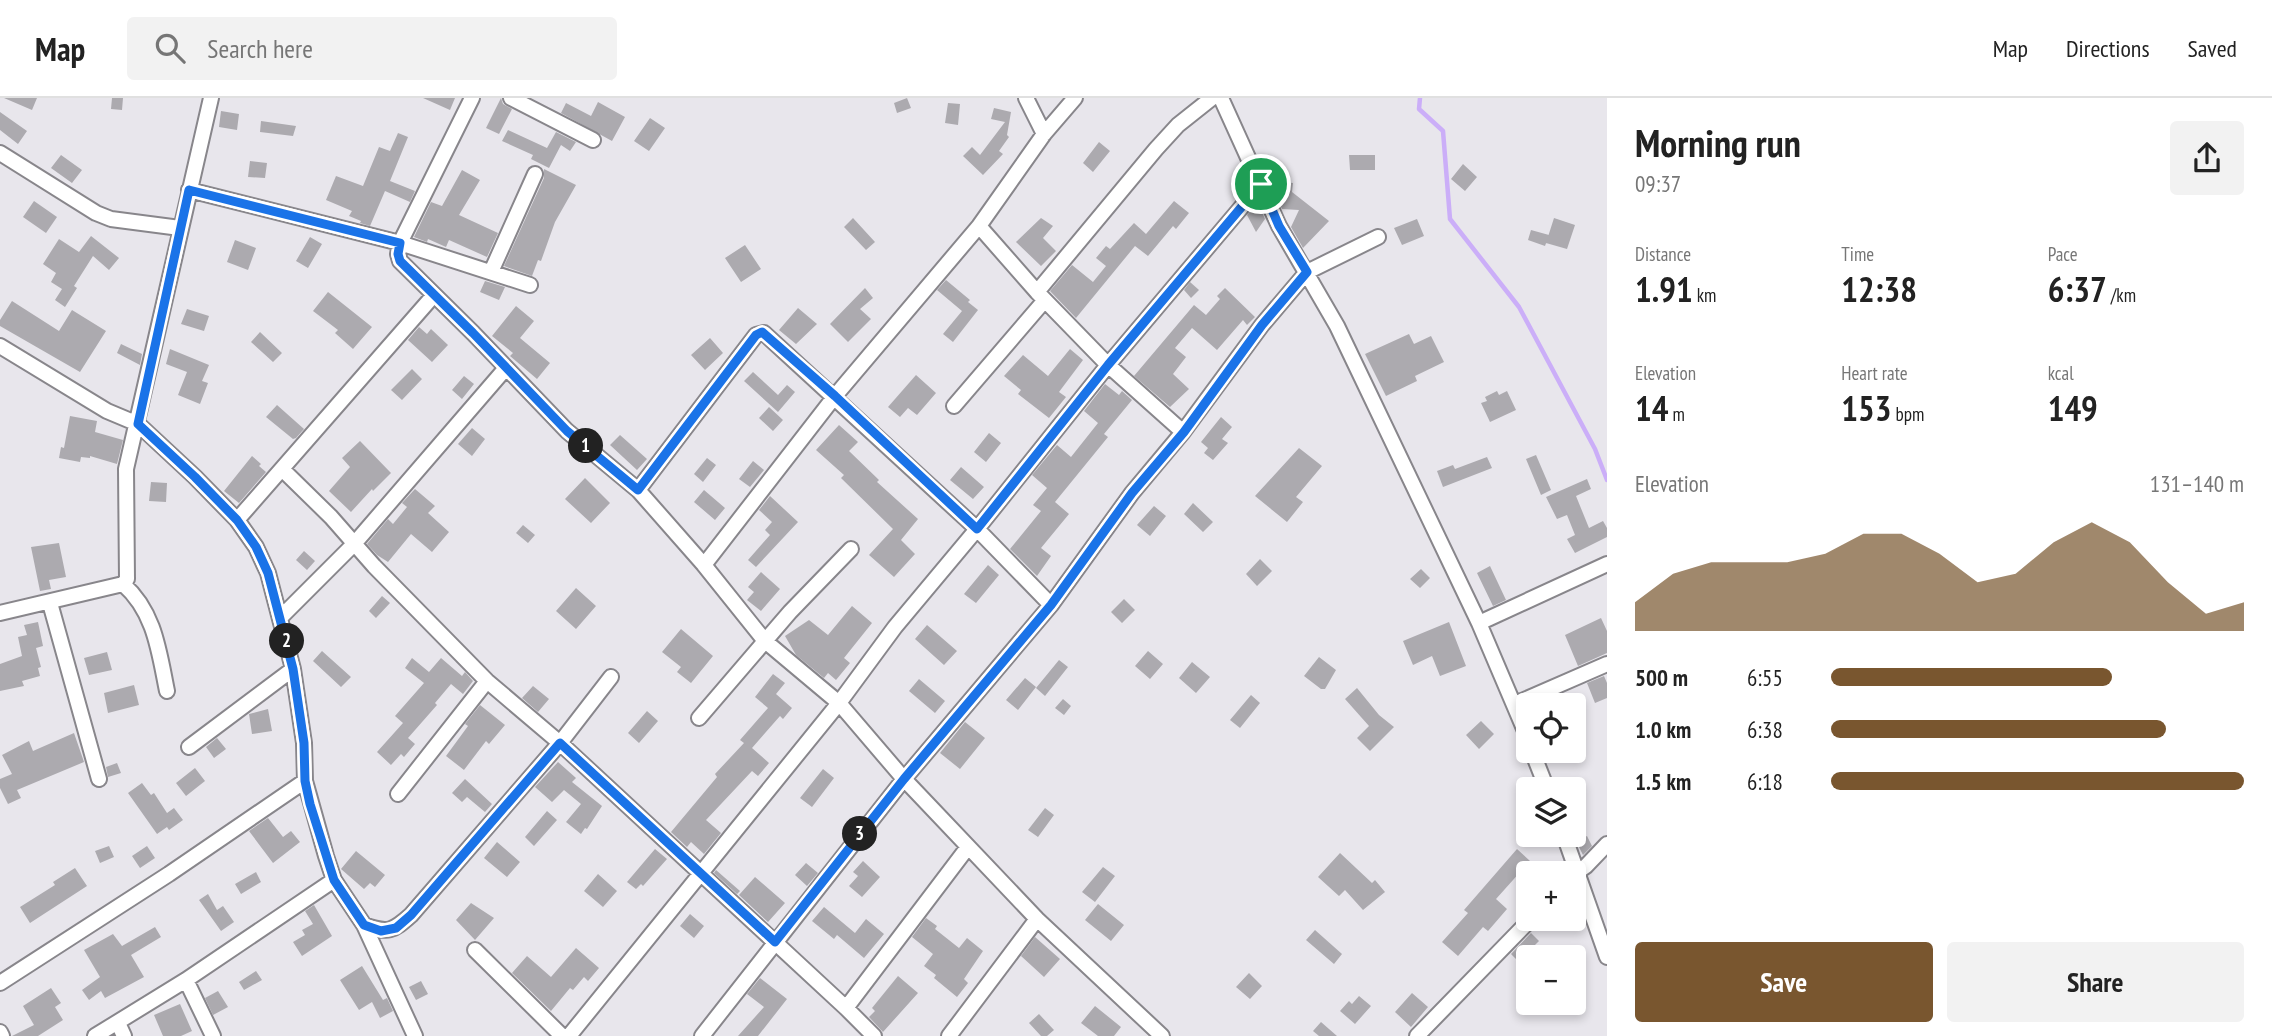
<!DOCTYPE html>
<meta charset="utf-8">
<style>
body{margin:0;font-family:"PT Sans Narrow",sans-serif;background:#f2f2f2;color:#222;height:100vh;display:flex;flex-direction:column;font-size:26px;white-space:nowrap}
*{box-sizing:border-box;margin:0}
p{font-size:23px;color:#767676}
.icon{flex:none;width:38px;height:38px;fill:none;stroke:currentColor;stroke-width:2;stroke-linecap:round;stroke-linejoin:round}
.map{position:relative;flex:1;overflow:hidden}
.side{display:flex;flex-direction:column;background:#fff;width:665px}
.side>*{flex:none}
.fabs{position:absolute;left:1516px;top:595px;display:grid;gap:14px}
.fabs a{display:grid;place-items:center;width:70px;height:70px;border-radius:7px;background:#fff;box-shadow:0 4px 10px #0003;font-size:35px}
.pin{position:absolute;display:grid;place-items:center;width:60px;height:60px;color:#fff;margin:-30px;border:4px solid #fff;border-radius:50%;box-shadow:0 2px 7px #0007}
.km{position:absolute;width:35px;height:35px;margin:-18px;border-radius:50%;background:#222;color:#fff;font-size:19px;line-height:35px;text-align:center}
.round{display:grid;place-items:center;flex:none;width:74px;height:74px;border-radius:7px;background:#f2f2f2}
.overview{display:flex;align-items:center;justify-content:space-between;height:119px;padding:0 28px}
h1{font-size:38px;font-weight:700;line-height:52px}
.metrics{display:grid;grid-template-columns:repeat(3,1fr);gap:10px;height:119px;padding:7px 28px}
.metrics div{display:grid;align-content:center}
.metrics b{font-size:35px;font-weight:700}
.metrics small{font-size:19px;font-weight:400}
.metrics p{font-size:19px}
.chart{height:196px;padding:14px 28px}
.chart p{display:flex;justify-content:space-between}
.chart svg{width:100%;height:126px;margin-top:7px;fill:#79562f;opacity:.7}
.action{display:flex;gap:14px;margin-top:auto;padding:14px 28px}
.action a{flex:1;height:80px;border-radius:7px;background:#79562f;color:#fff;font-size:28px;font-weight:700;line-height:80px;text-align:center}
.action a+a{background:#f2f2f2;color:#222}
ul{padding:0 28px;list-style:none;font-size:23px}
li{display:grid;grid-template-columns:112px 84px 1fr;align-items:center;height:52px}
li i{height:18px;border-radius:9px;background:#79562f}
header{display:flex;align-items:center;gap:42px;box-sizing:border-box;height:98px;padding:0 35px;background:#fff;border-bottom:2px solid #e0e0e0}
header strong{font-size:33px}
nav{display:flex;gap:38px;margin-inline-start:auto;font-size:24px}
.search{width:490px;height:63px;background:#f2f2f2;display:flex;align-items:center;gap:18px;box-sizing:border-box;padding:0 24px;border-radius:7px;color:#767676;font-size:26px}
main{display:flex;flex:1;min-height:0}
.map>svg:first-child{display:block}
</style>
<header>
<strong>Map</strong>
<div class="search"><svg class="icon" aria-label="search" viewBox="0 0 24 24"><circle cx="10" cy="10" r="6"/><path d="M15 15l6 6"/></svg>Search here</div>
<nav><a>Map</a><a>Directions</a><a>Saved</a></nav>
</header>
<main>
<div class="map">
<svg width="1607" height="938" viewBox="0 0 1607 938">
<rect width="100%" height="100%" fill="#e8e6ec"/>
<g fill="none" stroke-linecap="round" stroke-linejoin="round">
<path stroke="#cbaef8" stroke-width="4.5" d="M1420,0l-1,11 24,22 7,88 69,88 76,142 12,31"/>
</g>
<path fill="#acaaaf" d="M4,0h33l-5,12z
M112,0h11l-1,12 -11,-1z
M423,0h32l-5,12z
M501,0l2,6 9,5 -13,25 -13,-6z
M907,0l4,10 -14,5 -3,-10z
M598,4l27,15 -13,24 -51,-28 5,-10 25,13z
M948,5l12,1 -2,21 -13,-2z
M994,10l17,4 -4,23 2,2 -10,14 4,3 -20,21 -20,-19 9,-9 8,8 25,-33 -14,-3z
M221,13l18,3 -2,16 -18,-3z
M0,14l27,19 -9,13 -18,-14z
M650,20l15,10 -16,23 -15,-10z
M261,23l35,5 -3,10 -33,-4z
M508,32l39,18 9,-16 20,10 -6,9 -9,-6 -12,23 -18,-9 2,-4 -31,-14z
M398,35l10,4 -18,44 25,10 -5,11 -25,-11 -15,35 -10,-3 1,-2 -12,-5 3,-5 -26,-11 10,-24 27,10 16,-39 11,4z
M1099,44l11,9 -17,21 -10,-9z
M61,57l21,15 -10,13 -21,-15z
M1349,57h26v15h-25z
M250,63l17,2 -2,15 -17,-1z
M1463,66l14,13 -12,14 -14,-12z
M544,71l32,16 -21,37 -14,39 -3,-1 -6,16 -28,-10 40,-88z
M462,72l18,10 -21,35 39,18 -11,24 -38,-17 -3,7 -18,-8 -1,3 -13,-5 17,-35 11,4z
M1274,83l19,2 -1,9 37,29 -26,27 -12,-21 8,-17 -17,-1 -9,-19z
M34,103l23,16 -11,16 -23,-16z
M1174,103l15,12 -13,16 -3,-3 -25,30 -13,-10 -59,72 -26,-27 22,-26 21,17 13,-16 -10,-8 10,-12 4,3 24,-26 12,11z
M1258,105l7,16 -9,13 -9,-17z
M853,120l22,24 -9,8 -22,-23z
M1041,120l12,8 -10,12 13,13 -15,15 -25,-24z
M1554,120l21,7 -8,24 -21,-6z
M1417,121l7,17 -22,9 -8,-17z
M1531,132l18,5 -4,11 -17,-6z
M91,138l28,22 -10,12 -16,-14 -19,30 3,2 -12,19 -10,-7 7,-11 -11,-7 5,-9 -13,-9 16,-25 20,13z
M310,139l12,7 -14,24 -12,-7z
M235,142l21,8 -8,22 -21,-8z
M745,147l16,24 -20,13 -16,-24z
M946,182l24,20 -2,2 10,8 -25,32 -10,-8 19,-23 -25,-21z
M485,183l20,6 -6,13 -19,-8z
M1190,184l9,8 -8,8 -7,-8z
M865,190l8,10 -13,11 11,10 -23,23 -18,-18z
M1225,190l30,29 -8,8 -4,-5 -26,30 -25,-22 -17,20 11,9 -13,17 16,15 -19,18 -36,-31 60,-71 12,10 14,-16 -3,-3z
M328,194l44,35 -19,22 -18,-16 3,-3 -25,-19z
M12,203l47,30 13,-21 34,21 -26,41 -80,-46v-6z
M516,208l18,15 -14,17 30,25 -13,16 -27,-23 3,-3 -21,-17z
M798,210l19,16 -21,20 -17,-14z
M187,211l22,7 -5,15 -23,-7z
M419,229l8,7 4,-5 17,16 -16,17 -24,-22z
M260,234l22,21 -9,9 -22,-20z
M1409,236l5,10 17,-8 13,26 -29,14 2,5 -31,15 -21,-42z
M710,240l13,15 -18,17 -14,-15z
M121,246l21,10 -2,11 -23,-12z
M170,251l39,16 -7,16 6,2 -8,21 -22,-9 9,-23 -21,-8z
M1070,251l13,11 -24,32 7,5 -17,21 -31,-24 3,-4 -17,-14 19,-21 25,21z
M412,271l10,10 -20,21 -11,-10z
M753,274l25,23 9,-10 8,7 -17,20 -34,-31z
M916,277l20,18 -19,22 -9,-7 -8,9 -12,-10z
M464,278l10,8 -12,15 -10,-9z
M1105,286l14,11 3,-4 10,9 -28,34 4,3 -53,65 14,12 -28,34 10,8 -14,20 -27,-27 31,-38 -8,-6 14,-17 -15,-13 25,-30 14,12 27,-34 -14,-12z
M1497,293l2,4 8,-4 9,19 -26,12 -9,-19 6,-2 -2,-4z
M277,307l27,24 -8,9 -3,1 -27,-22z
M769,309l14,13 -10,11 -14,-13z
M70,318l27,5 -2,11 28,8 -6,24 -27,-8v2l-9,-1 -1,5 -21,-4 2,-11 3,1z
M1221,319l11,10 -10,12 6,4 -15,17 -9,-7 4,-5 -7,-6z
M839,327l19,17 -9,9 30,29 -2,2 41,37 -17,21 14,14 -21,23 -25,-22 24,-26 -52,-51 3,-3 -28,-25z
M472,330l13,11 -13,17 -14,-12z
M989,335l12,10 -15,19 -12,-10z
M620,337l27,24 -10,11 -27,-25z
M360,343l31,32 -18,18 -1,-2 -21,23 -22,-21 21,-24 -8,-9z
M1299,350l23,18 -26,31 7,5 -16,20 -32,-26z
M1536,357l15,35 -10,5 -15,-36z
M252,358l9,8 -2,2 7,6 -27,31 -15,-12z
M1487,359l5,11 -49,19 -6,-16 16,-6 2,4z
M707,360l9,7 -13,17 -9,-8z
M753,363l11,9 -14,17 -11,-8z
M961,369l23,20 -11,12 -23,-19z
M585,380l25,25 -19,20 -26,-24z
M1587,381l4,10 -15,7 13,32 14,-7 4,7v9l-32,16 -8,-14 8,-4 -8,-20 -10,4 -11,-22z
M151,384l16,1 -1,19 -17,-1z
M415,391l20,17 -7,7 21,19 -17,20 -21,-18 -23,28 -11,-7 -10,-11 21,-25 5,5 14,-17 -5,-4z
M704,392l21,18 -10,12 -21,-18z
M770,398l28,26 -42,45 -8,-7 22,-25 -5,-5 7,-8 -13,-12z
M1193,405l20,19 -10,10 -19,-18z
M1154,408l12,10 -16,20 -13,-11z
M523,427l12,10 -7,8 -12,-10z
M59,445l7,34 -17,3 2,9 -11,2 -9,-44z
M304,453l11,10 -8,9 -11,-10z
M1260,461l12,12 -15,15 -11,-12z
M988,467l11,10 -23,28 -12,-9z
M1490,468l16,34 -13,6 -16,-33z
M1421,471l9,9 -10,10 -10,-9z
M761,474l19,17 -19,22 -14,-11 7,-8 -6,-5z
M576,490l20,18 -20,23 -20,-18z
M382,498l8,7 -14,15 -7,-7z
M1124,501l11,11 -13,13 -11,-11z
M852,508l20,17 -28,35 6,5 -14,17 -8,-7 -4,5 -28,-23 -11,-19 24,-16 19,15z
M1601,520l6,13v22l-29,13 -13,-31z
M38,524l5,24 -7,2 5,19 -3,1 2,8 -18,5 2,5 -24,5v-27l22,-8 -4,-19 9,-2 -3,-10z
M1449,524l17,44 -26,10 -8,-20 -19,9 -10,-24z
M927,527l30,26 -13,14 -29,-26z
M681,531l32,27 -22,27 -14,-11 4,-5 -19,-15z
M322,553l29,26 -10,10 -28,-26z
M1148,553l15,13 -13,15 -15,-13z
M107,554l5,18 -23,5 -5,-17z
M1319,559l17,13 -11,19h-4l-17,-13z
M412,560l17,14 12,-14 21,18 3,-4 8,9 -10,13 -12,-10 -16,19 2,2 -29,33 7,6 -11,13 -3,-3 -10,11 -14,-13 26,-29 -8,-7 29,-33 -19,-15z
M1059,562l9,7 -23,29 -9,-8z
M1192,564l18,15 -14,16 -17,-15z
M773,576l12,9 -9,11 16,14 -9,11 -3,-3 -28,32 17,15 -11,13 -6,-5 -46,49 15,13 -17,21 -13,-12 -4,5 -16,-15 46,-55 -2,-3 29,-31 -4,-3 28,-32 -13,-11z
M1604,578l3,7v15l-12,5 -8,-20z
M1025,580l11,9 -18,23 -12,-10z
M919,581l26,22 -10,12 -26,-22z
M134,587l5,20 -31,8 -4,-20z
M533,588l16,13 -11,13 -16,-14z
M1357,590l22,27 15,12 -24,24 -13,-13 12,-12 -24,-27z
M1251,597l9,8 -20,25 -10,-8z
M1063,601l8,7 -7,9 -9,-7z
M480,607l25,20 -16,19 -3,-3 -22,29 -18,-14 22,-30 -3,-2z
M268,611l4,22 -20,3 -3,-20z
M647,613l11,10 -19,22 -11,-10z
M1481,623l13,13 -15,15 -13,-14z
M965,624l20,16 -25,31 -20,-16z
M74,635l10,29 -67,28 4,8 -13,6 -8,-16v-9l12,-5 -10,-19 27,-14 4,10z
M217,640l9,11 -12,9 -8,-11z
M558,664l18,16 -4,4 30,24 -15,23 -2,-1 -4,6 -15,-12 15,-18 -17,-14 -12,12 -17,-15z
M117,665l4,10 -13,4 -2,-10z
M195,670l10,13 -19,15 -10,-13z
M823,671l11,9 -22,29 -12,-9z
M465,681l27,25 -7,8 -18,-15 -5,5 -10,-9z
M142,685l9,12 3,-2 13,20 7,-5 9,12 -14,10 -2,-3 -10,7 -29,-41z
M1045,710l9,7 -16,22 -10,-7z
M547,713l10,9 -23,26 -9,-9z
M268,720l15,19 8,-6 9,11 -27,21 -24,-32z
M1587,738l5,10 -9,9 -7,-14z
M497,744l23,20 -13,15 -23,-19z
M109,748l5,11 -14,6 -5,-12z
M147,748l8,12 -15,10 -8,-12z
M655,751l12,10 -24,27 -2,-2 -5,5 -9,-7z
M1517,751l13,12 -34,38 11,10 -19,22 -5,-4 -25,29 -16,-14 26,-29 -4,-3z
M356,753l29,24 -10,12 -5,-4 -6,6 -23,-20z
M1340,755l32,30 3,-3 10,12 -22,18 -18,-20 -6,6 -21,-19z
M863,763l17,16 -18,20 -13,-11 9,-10 -5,-4z
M806,765l12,10 -11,13 -12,-11z
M1103,769l12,9 -20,26 -13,-10z
M75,770l12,18 -57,37 -10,-16 35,-22 -2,-3z
M716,772l24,21 -3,3 -23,-21z
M256,774l5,10 -20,12 -6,-10z
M598,776l19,17 -14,16 -19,-16z
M755,779l30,26 -17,19 -29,-27z
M208,796l9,16 6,-4 11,16 -13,9 -22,-31z
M471,805l23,15 -19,22 -19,-20z
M1098,806l26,21 -13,16 -26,-21z
M314,807l18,31 -30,20 -9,-14 12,-7 -3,-5 11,-6 -8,-13z
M824,809l31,26 11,-14 18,15 -20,24 -27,-23 -3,4 -22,-18z
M690,816l14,12 -10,12 -14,-12z
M926,820l11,8 -2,3 24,19 8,-10 16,13 -19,28 4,4 -11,14 -23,-19 2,-3 -12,-9 9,-12 -21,-17z
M155,829l6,10 -30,18 13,22 -39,21 -4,-7 -12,9 -7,-10 18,-13 -16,-27 29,-16 9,12z
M1315,832l27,24 -8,10 -28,-24z
M1531,835l8,8 -4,4 6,7 -5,5h-8v14l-17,-17z
M1035,839l25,22 -16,18 -23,-21z
M576,850l23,20 -11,13 -4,-4 -11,13 -3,-2 -19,23 -39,-38 15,-17 24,21z
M362,868l21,34 4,-2 6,13 -13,7 -8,-16 -13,8 -19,-30z
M256,873l6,9 -18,10 -5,-8z
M1249,875l13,13 -12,13 -14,-12z
M898,878l20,17 -35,39 -14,-15 6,-6 -3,-3z
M760,880l27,21 -29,37h-20l26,-29 -17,-13z
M421,883l7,13 -12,6 -7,-13z
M51,890l10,15 -6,4 8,13 -25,16h-26l22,-11 -11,-19z
M218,893l10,16 -15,8 -8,-17z
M1412,895l16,14 -17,20 -16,-15z
M1359,898l12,10 -16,18 -15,-13 9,-10 3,3z
M180,906l12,27 -11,5h-18l-9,-21z
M1095,908l26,21 -7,9h-16l-17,-13z
M1039,916l15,16 -7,6h-6l-12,-13z
M1321,924l16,14h-18l-6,-5z"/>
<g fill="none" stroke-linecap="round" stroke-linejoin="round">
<defs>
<path id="street" d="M472,0l-72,145 -2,11 2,7 73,72 94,98 71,59 66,75 61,76 74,62 65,76 133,140 125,117
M511,0l82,42
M1026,0l18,36
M1221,0l58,128 58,100 142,297 49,115
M0,55l96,60 15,6 69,9
M189,92l211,53 130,42
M979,128l58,66 71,73 75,67
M491,174l44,-98
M1037,194l119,-143 22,-24 34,-27
M0,248l107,65 31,13 57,53 42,43 19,27 12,26 25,96 11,74 1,38 21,75 8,24 30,45 51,111
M954,308l91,-106
M283,372l48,47 43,49 113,115 73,62 286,265 28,28
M638,392l118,-155 8,-2 213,196 74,76
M237,422l197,-225
M704,467l131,-169 144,-170 65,-92 31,-36
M123,486l4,-5 -1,-110 85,-371
M123,486c32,28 36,68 44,107
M50,505l49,176
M0,515l123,-29
M281,519l73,-73 152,-176
M1479,525l128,-59
M1515,606l92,-40
M699,620l91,-106 61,-63
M189,649l104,-78
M1532,653l15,38
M398,696l89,-113
M1564,737l43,122
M1573,777l13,-9 21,-22
M364,827c24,9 29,6 47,-10l149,-172 51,-66
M475,852l87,86
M186,882l27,56
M0,885l169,-109 136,-93
M846,910l122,-161
M118,925l6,13
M0,934l2,4
M95,938l91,-56 148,-100
M569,938l270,-333 56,-76 82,-98 131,-164 153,-181
M702,938l202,-257 147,-174 81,-112 51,-61 79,-107 45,-53 71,-35
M949,938l88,-117
M1417,938l114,-117"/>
</defs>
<use href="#street" stroke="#88868b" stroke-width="18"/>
<use href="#street" stroke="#fff" stroke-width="14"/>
</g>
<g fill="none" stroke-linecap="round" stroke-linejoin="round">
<defs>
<path id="route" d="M1261,86l18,42 28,46 -45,53 -78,107 -52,61 -81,112 -147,174 -129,163 -215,-199 -149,172 -15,13 -15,3 -17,-6 -30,-45 -24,-76 -5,-23 -1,-38 -11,-74 -25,-96 -12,-26 -19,-27 -42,-43 -57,-53 51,-234 211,53 -2,11 2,7 73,72 94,98 71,59 118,-155 6,-3 73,64 142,133 131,-164z"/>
</defs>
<use href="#route" stroke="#fff" stroke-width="14"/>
<use href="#route" stroke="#1a73e8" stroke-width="9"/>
</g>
</svg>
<div class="fabs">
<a><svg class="icon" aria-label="locate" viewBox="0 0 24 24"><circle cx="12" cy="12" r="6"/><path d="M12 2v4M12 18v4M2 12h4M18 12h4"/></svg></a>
<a><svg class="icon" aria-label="layers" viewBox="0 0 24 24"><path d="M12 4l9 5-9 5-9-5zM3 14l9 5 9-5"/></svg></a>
<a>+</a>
<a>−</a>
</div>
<div class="pin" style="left:1261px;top:86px;background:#1e9e55"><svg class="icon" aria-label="arrive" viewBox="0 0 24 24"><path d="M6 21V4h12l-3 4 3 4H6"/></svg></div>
<b class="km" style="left:586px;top:348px">1</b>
<b class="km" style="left:287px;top:543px">2</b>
<b class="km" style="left:860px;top:736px">3</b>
</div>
<section class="side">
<div class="overview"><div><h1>Morning run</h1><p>09:37</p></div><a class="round"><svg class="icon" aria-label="share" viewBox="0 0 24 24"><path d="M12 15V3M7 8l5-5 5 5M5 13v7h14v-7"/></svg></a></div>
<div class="metrics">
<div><p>Distance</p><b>1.91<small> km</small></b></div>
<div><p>Time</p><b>12:38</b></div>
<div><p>Pace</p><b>6:37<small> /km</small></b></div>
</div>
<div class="metrics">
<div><p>Elevation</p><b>14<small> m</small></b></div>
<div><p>Heart rate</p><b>153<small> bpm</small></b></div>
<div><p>kcal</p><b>149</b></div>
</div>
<div class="chart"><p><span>Elevation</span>131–140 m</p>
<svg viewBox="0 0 160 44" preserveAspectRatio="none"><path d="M0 44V34L10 24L20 20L30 20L40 20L50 17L60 10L70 10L80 17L90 27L100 24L110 13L120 6L130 13L140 27L150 38L160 34V44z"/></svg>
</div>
<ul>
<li><b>500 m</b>6:55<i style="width:68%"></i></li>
<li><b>1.0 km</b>6:38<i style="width:81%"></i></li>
<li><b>1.5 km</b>6:18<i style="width:100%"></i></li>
</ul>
<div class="action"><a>Save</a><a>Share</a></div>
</section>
</main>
